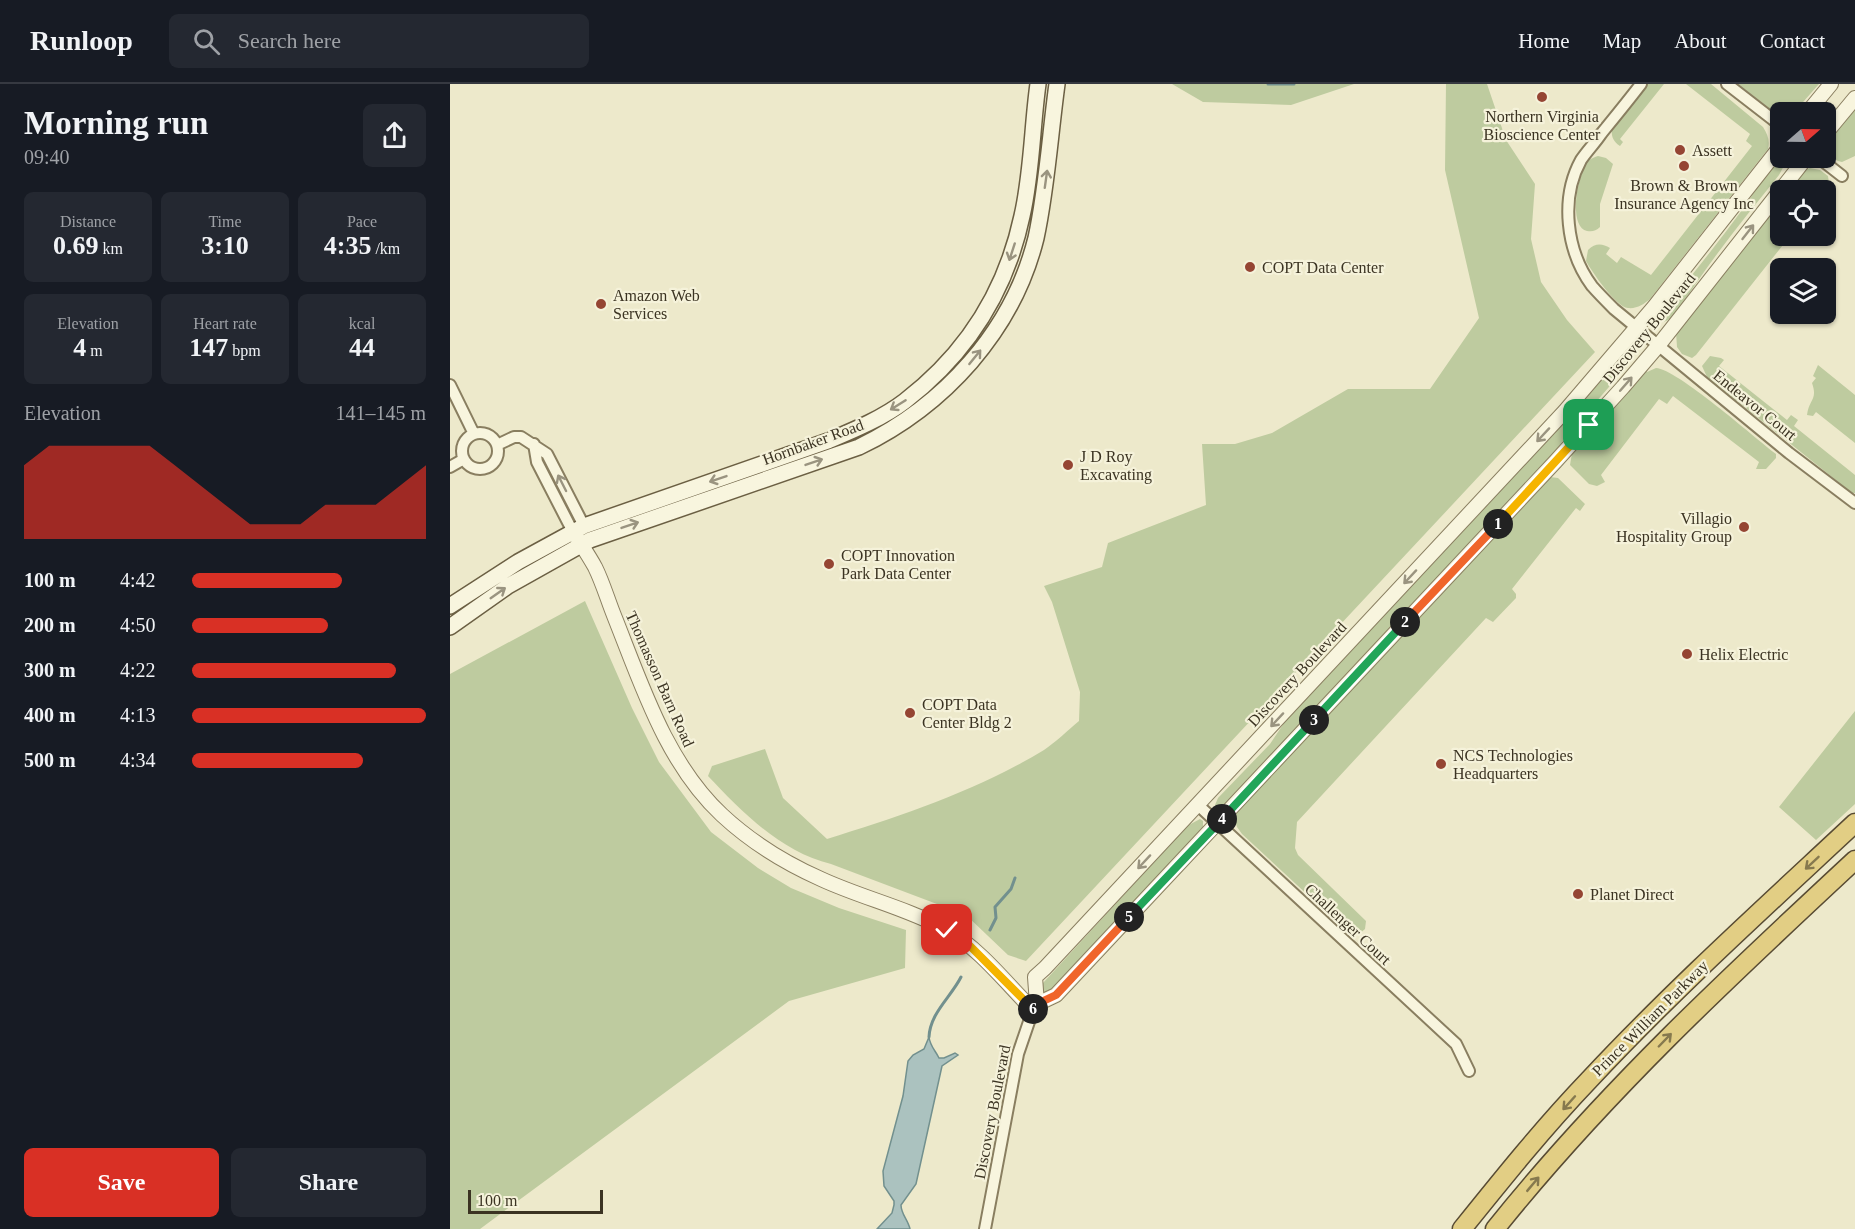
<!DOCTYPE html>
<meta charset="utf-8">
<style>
body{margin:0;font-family:"Times New Roman",serif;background:#242831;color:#f1f3f6;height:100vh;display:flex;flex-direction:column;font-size:22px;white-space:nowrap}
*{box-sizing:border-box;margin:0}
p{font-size:20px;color:#9ea1a6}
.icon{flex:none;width:33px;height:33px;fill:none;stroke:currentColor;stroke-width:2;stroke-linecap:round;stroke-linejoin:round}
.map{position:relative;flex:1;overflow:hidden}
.panel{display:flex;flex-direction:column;background:#171b24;width:450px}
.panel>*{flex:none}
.needle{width:39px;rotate:70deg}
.tools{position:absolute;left:1320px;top:18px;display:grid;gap:12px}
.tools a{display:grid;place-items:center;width:66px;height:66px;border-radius:9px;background:#171b24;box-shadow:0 2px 4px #0004;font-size:30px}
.scale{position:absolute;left:18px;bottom:15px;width:135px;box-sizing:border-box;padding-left:6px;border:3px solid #3b3322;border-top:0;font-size:16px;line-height:21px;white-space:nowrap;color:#3b3322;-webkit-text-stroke:4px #f5f2da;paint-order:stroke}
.pin{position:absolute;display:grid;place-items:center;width:51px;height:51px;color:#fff;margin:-26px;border-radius:12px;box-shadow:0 3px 9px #0006}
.km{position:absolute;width:30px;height:30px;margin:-15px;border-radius:50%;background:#222;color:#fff;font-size:16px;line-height:30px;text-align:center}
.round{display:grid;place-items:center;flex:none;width:63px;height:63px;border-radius:9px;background:#242831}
.head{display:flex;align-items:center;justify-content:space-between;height:102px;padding:0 24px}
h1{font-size:33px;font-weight:600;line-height:45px}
.stats{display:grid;grid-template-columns:repeat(3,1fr);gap:9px;height:102px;padding:6px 24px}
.stats div{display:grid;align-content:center;border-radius:9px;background:#242831;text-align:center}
.stats b{font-size:26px;font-weight:600}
.stats small{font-size:16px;font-weight:400}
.stats p{font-size:16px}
.chart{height:168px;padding:12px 24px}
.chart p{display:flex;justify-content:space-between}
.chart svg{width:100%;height:108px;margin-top:6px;fill:#d93025;opacity:.7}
.cta{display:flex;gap:12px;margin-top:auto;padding:12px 24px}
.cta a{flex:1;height:69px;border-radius:9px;background:#d93025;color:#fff;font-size:24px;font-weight:600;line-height:69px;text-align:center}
.cta a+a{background:#242831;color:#f1f3f6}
ul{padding:0 24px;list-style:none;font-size:20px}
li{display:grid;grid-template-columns:96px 72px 1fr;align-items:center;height:45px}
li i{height:15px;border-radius:8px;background:#d93025}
header{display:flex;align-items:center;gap:36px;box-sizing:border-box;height:84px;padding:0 30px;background:#171b24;border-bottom:2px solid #363941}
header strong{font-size:28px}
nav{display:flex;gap:33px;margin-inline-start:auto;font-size:21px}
.search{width:420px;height:54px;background:#242831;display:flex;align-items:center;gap:15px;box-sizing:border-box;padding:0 21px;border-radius:9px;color:#9ea1a6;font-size:22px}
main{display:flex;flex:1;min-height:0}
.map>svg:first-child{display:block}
</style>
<header>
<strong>Runloop</strong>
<div class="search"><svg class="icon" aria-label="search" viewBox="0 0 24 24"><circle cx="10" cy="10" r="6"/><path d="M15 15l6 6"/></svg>Search here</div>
<nav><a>Home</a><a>Map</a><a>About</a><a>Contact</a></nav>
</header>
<main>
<section class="panel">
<div class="head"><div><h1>Morning run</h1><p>09:40</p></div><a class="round"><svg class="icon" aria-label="share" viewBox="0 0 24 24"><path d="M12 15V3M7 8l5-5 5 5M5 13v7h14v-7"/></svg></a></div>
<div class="stats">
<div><p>Distance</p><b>0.69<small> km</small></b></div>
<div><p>Time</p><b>3:10</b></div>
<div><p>Pace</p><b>4:35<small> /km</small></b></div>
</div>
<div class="stats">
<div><p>Elevation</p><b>4<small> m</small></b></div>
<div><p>Heart rate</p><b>147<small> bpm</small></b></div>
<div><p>kcal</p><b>44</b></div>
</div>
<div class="chart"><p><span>Elevation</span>141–145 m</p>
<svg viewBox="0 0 160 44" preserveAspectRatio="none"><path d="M0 44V14L10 6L20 6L30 6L40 6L50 6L60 14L70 22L80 30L90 38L100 38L110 38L120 30L130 30L140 30L150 22L160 14V44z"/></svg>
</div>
<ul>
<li><b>100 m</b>4:42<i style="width:64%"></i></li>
<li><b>200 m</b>4:50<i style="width:58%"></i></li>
<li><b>300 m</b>4:22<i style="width:87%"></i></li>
<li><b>400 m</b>4:13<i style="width:100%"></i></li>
<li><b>500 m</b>4:34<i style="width:73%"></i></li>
</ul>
<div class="cta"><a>Save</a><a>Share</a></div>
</section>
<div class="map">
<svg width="1405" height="1145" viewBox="0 0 1405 1145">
<rect width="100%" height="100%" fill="#ede9cb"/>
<path fill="#becb9f" d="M722,0h182l-63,21 -88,-3z
M996,0h41l19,56 29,44 -4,55 10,43 26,38 28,32 -569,609 -18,-6 -42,-40 -135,-51c-50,-12 -89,-52 -123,-88l4,-10 53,-17 18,49 44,41c74,-23 149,-48 217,-89 12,-8 24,-20 35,-29l1,-29 -28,-90 -8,-16 58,-19 6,-24 98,-38 -4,-61h33l37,-11 76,-44h82l49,-71 -34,-148z
M1195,0h19l-44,55 3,3 -3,4c-8,-5 -9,-11 -8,-20z
M1236,0h25l52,43c5,8 7,14 5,22l-118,150c-6,5 -13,10 -22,9 -12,-1 -36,-36 -42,-47l2,-11c7,-7 14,-7 22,-2l-4,6 11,9 4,-6 30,18 101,-129 -6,-5 4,-7z
M1288,0h81l-23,26 -16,2 -1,4z
M1405,23v49l-13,6c-6,-1 -8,-3 -11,-9 -8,-17 13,-34 24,-46z
M1148,72l8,2 7,6 -13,40v23c-4,4 -8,5 -13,4 -20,-5 -9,-60 2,-71 3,-2 6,-3 9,-4z
M1332,75l4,3 -7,13c-32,40 -64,79 -92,122 -6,9 -14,24 -25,25v-7l5,-9c27,-33 53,-66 78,-100 12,-16 20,-36 37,-47z
M1360,84l10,2 8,6 1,7 -4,7h-37l16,-20z
M1330,116v36h10l-94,119 -4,3 -10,-4 -5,-7 -1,-15z
M1181,267l1,4 -3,9 -61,70 -23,31 -320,343 -9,1 -1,-4 3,-7 52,-54 20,-30 329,-356z
M1260,272l11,2 3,2 -5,6 68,54 4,-5 7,5 -4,6 61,49v18h-3l-145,-116 -5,-11z
M1368,281l37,30v48l-39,-31 -3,4 -6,-1c2,-16 11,-15 5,-32l4,-5 -3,-2z
M1206,284c21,1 99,70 120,86v4l-10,11h-10l3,-7 -86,-66 -6,8 -8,-5 -58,76 4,7 -8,4 -8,-2 -19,-19 2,-12 74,-84 1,3z
M1100,393l8,1 27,26 -5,7 -4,-3 -64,81 4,5v4l-23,24 -7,-4 -189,204 -2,26 3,7 68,66 -1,8 -7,6h-7l-109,-101 -5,-7 -3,-10 6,-10 306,-328z
M135,517l47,107 27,54 52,70 47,36 33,20 48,20 67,22 -1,38 -116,33 -309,228h-30v-555z
M1405,627v93l-39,36 -37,-33z
M750,735l3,2v10l-148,159 -9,3 -6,-1 3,-9 144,-157z"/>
<path fill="#abc2bf" stroke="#72908e" stroke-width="1.5" d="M479,953c1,9 6,13 10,21h5l11,-5 3,2 -16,11 -26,118 -15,21c0,9 7,15 9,24h-33l15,-16 2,-8v-4l-10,-15 -1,-15 20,-75 5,-35 5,-6 11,-6z"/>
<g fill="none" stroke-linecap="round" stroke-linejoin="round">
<path stroke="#72908e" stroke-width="3" d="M818,0h26
M540,846l6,-12 -1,-11 16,-18 4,-11
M479,953c1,-24 22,-40 32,-60"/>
<defs>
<path id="minor" d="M1191,0c-13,17 -27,34 -40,50 -6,9 -14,17 -20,26 -21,38 -15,91 11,126 7,8 15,16 22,23l175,144 66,50
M1277,0l53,41
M1369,74l23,18
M0,301l24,49
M12 367a18 18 0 1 1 36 0a18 18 0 1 1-36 0Z
M84,360l3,18 36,70
M47,361l17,-8h7l26,17 37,72
M0,383l14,-8
M748,721l258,239 13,27
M535,1145l33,-175 15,-44"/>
<path id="tertiary" d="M1358,28l23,-28
M1376,49l29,-35
M126,452c6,10 13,20 19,31 8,16 13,34 20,51 27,68 52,146 107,197 29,27 63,48 99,64 41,19 86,29 126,51 33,19 59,53 86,80l4,-6 19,-9 499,-533 68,-75 35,-41 148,-188
M587,920l-2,-27 10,-9 520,-557 89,-104 126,-160"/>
<path id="secondary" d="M0,522l68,-44 66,-36 244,-85c26,-11 55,-23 77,-40 61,-47 101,-110 117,-185 10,-43 10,-89 16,-132
M0,543l58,-41 82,-46 269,-93c85,-41 154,-116 177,-209 11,-51 14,-103 21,-154"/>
<path id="trunk" d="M1012,1145c41,-51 82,-102 127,-149 84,-90 176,-173 266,-257
M1045,1145c108,-135 234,-252 360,-369"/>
</defs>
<use href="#minor" stroke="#897e60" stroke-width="14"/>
<use href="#tertiary" stroke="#897e60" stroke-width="16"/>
<use href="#secondary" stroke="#6b5f43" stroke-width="18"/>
<use href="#trunk" stroke="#584b33" stroke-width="21"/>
<use href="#minor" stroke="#f8f5de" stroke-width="10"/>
<use href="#tertiary" stroke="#f8f5de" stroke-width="14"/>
<use href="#secondary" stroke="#f8f5de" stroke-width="15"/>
<use href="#trunk" stroke="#e2ce84" stroke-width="18"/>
</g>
<defs><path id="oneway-shaft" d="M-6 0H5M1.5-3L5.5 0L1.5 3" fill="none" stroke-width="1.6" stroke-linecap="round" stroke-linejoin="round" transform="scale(1.5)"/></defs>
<g stroke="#9a9480">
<use href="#oneway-shaft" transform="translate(596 95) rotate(-82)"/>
<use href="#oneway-shaft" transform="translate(1298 148) rotate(-52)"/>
<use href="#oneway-shaft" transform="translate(562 168) rotate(108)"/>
<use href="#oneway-shaft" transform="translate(525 273) rotate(-51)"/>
<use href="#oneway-shaft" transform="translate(1176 300) rotate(-49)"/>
<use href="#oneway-shaft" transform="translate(448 321) rotate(148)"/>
<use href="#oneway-shaft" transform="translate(1093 351) rotate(133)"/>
<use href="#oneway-shaft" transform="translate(364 378) rotate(-19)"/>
<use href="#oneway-shaft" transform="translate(268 395) rotate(161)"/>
<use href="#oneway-shaft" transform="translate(112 399) rotate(-117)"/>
<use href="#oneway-shaft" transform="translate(180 441) rotate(-19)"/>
<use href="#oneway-shaft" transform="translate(960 493) rotate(133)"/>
<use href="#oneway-shaft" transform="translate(48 509) rotate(-35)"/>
<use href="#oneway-shaft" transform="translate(827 636) rotate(133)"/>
<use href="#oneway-shaft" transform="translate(694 778) rotate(133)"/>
</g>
<g stroke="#86794e">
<use href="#oneway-shaft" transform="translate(1362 779) rotate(137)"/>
<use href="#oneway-shaft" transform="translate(1215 956) rotate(-46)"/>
<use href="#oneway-shaft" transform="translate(1119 1019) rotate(132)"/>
<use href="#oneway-shaft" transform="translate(1083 1100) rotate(-50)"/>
</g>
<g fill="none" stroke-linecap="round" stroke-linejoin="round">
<defs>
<path id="split-1" d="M1048,440l91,-99"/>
<path id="split-2" d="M955,538l93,-98"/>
<path id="split-3" d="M864,636l91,-98"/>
<path id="split-4" d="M772,735l92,-99"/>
<path id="split-5" d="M679,833l93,-98"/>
<path id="split-6" d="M583,925l4,-5 19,-9 73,-78"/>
<path id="split-7" d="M497,846l22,15 64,64"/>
</defs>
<use href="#split-1" stroke="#fff" stroke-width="12"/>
<use href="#split-2" stroke="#fff" stroke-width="12"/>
<use href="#split-3" stroke="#fff" stroke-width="12"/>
<use href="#split-4" stroke="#fff" stroke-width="12"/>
<use href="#split-5" stroke="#fff" stroke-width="12"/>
<use href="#split-6" stroke="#fff" stroke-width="12"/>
<use href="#split-7" stroke="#fff" stroke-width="12"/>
<use href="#split-1" stroke="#f5b400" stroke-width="8"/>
<use href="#split-2" stroke="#f0652b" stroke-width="8"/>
<use href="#split-3" stroke="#22a559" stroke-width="8"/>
<use href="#split-4" stroke="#22a559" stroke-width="8"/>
<use href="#split-5" stroke="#22a559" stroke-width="8"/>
<use href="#split-6" stroke="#f0652b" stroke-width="8"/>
<use href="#split-7" stroke="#f5b400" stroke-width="8"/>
</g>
<g fill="#954533" stroke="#f5f2da" stroke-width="2">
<circle cx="1092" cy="13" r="6"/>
<circle cx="1230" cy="66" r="6"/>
<circle cx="1234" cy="82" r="6"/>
<circle cx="800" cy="183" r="6"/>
<circle cx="151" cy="220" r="6"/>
<circle cx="618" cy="381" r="6"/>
<circle cx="1294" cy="443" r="6"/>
<circle cx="379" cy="480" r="6"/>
<circle cx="1237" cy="570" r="6"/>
<circle cx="460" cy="629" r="6"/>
<circle cx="991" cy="680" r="6"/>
<circle cx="1128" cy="810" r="6"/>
</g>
<g text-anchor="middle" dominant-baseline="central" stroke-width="4.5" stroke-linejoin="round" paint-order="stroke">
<g font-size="16" fill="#3b3322" stroke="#f5f2da" text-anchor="start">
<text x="1092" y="32" text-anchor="middle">Northern Virginia<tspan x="1092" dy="18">Bioscience Center</tspan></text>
<text x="1242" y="66">Assett</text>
<text x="1234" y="101" text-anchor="middle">Brown &amp; Brown<tspan x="1234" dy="18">Insurance Agency Inc</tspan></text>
<text x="812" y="183">COPT Data Center</text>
<text x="163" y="211">Amazon Web<tspan x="163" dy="18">Services</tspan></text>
<text x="630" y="372">J D Roy<tspan x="630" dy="18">Excavating</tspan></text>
<text x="1282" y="434" text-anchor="end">Villagio<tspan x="1282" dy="18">Hospitality Group</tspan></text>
<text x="391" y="471">COPT Innovation<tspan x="391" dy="18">Park Data Center</tspan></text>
<text x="1249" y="570">Helix Electric</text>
<text x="472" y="620">COPT Data<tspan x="472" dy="18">Center Bldg 2</tspan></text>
<text x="1003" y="671">NCS Technologies<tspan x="1003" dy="18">Headquarters</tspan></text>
<text x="1140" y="810">Planet Direct</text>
</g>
<g font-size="16" fill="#3b3322" stroke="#f5f2da">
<text transform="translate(1199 244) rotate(-51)">Discovery Boulevard</text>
<text transform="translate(1305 321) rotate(39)">Endeavor Court</text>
<text transform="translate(363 358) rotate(-20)">Hornbaker Road</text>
<text transform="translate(847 590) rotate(-47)">Discovery Boulevard</text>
<text transform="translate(210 595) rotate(66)">Thomasson Barn Road</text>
<text transform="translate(898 840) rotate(43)">Challenger Court</text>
<text transform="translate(1200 934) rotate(-45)">Prince William Parkway</text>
<text transform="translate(542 1028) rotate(-79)">Discovery Boulevard</text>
</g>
</g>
</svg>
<div class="tools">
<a><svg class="needle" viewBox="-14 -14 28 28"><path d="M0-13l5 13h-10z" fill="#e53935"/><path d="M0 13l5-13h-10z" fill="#9ea1a6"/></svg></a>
<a><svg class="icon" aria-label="locate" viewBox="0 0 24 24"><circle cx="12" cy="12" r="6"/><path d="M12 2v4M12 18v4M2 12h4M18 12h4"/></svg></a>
<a><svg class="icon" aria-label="layers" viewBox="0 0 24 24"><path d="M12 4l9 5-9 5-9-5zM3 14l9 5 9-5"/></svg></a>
</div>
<div class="scale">100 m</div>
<div class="pin" style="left:1139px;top:341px;background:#1e9e55"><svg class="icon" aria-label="arrive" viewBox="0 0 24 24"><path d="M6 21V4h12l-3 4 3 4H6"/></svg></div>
<div class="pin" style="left:497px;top:846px;background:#d93025"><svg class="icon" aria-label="check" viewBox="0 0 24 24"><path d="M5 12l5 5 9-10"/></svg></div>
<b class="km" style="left:1048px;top:440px">1</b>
<b class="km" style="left:955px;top:538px">2</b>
<b class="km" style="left:864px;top:636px">3</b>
<b class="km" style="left:772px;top:735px">4</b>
<b class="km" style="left:679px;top:833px">5</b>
<b class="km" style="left:583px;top:925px">6</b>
</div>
</main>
